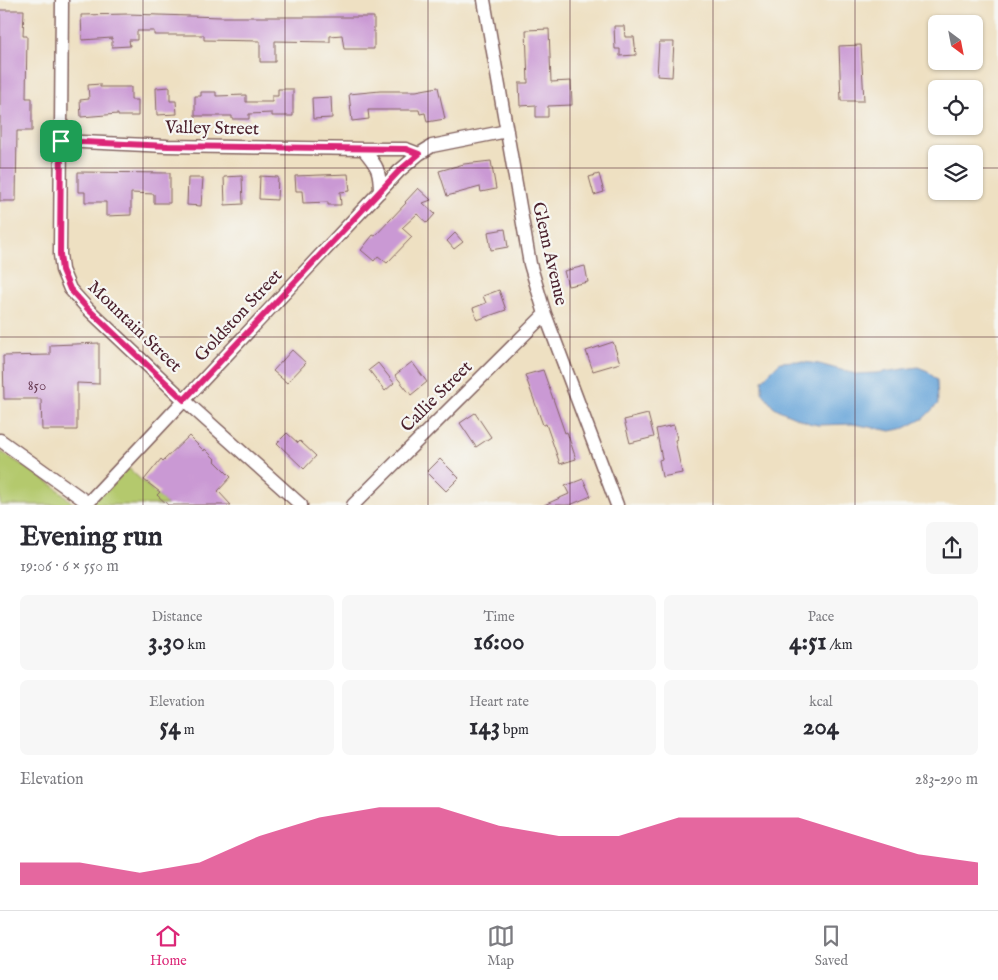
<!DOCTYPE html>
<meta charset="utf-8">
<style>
body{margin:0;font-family:"IM FELL English",serif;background:#f7f7f7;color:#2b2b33;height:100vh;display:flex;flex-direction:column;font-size:19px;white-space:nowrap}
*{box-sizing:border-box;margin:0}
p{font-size:16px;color:#7c7c81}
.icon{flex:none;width:28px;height:28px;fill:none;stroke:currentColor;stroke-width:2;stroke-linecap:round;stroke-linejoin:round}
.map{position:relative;height:505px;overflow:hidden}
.details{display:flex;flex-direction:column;background:#fff;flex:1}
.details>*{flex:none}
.needle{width:32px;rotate:148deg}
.buttons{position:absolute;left:928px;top:15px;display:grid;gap:10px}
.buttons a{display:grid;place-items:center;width:55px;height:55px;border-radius:8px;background:#fff;box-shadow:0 1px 4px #0004;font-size:25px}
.pin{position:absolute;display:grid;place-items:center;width:42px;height:42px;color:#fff;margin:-21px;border-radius:10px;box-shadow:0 2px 8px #0006}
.round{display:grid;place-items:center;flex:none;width:52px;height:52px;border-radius:8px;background:#f7f7f7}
.headline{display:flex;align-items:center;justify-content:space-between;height:85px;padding:0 20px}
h1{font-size:28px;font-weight:700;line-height:38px}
.stats{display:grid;grid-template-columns:repeat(3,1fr);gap:8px;height:85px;padding:5px 20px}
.stats div{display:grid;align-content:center;border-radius:8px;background:#f7f7f7;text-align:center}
.stats b{font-size:25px;font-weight:700}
.stats small{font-size:14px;font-weight:400}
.stats p{font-size:14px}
.chart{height:140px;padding:10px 20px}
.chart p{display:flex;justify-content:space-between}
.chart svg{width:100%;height:90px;margin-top:5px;fill:#db2777;opacity:.7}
.dock{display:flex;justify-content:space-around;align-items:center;height:70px;border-top:1px solid #e1e1e2;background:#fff;font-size:14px;color:#7c7c81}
.dock a{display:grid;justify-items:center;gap:2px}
.dock .active{color:#db2777}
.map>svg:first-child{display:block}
</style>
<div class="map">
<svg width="998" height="505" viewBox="0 0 998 505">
<rect width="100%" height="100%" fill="#f6f6f2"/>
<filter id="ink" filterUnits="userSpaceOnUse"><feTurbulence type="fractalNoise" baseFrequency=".02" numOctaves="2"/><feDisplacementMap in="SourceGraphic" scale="10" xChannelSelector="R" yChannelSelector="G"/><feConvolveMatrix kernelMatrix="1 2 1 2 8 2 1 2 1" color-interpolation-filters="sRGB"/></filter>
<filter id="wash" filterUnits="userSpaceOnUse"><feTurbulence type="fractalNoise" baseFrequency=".0096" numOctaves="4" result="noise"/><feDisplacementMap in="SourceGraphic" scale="20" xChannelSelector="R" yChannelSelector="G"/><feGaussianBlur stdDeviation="1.12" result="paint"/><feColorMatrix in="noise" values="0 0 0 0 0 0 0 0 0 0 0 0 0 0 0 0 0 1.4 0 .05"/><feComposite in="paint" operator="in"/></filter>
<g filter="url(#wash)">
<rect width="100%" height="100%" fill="#eee0c2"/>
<path fill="#b4c96d" stroke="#7f744c" d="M0,451c18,12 63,37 73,54h-73z
M124,464l44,41h-82z"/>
<path fill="#67a5d9" stroke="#586282" d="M795,361l24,3 37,10 20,-1 42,-6 10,4 9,9 1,24 -14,14 -19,10 -14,3 -38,-7 -35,1 -9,-2 -28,-12 -8,-5 -11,-14v-12l18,-18z"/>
<g id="blocks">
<path fill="#ca99d4" d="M0,10h24l-1,26h4l-1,62h6v33h-15l-1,70h-16z
M128,14l93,3h153v32h-30l-2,-14 -12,1v6l-55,-1v21h-15v-21l-56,-1v-5h-50v-4h-17v9h-8l1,6 -18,1v-9l-30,2 -1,-25z
M614,26h10l1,11h9l2,18 -16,1v-7h-5z
M549,29l2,53 20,-1 1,24 -24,1v11h-12v-12l-16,1 -1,-23h9l-2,-53z
M659,42h15l-2,35 -15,-1z
M861,45l3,56h-23l-2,-55z
M100,84v3h31v13h7v16h-20v-2l-37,3 -1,-17 9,-1 -1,-14z
M170,87v14h6l1,13 -20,1 -1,-27z
M438,87l7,32 -18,3 -2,-9 -5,1 -1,-4h-51l1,9 -17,2 -3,-27 31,-3h36z
M278,89h15v27h-21v-3l-23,1v5h-17v-3h-37v-20h6v-4h15v4l30,-1v7h26v-6h6z
M331,97l1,21 -19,1 -1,-21z
M491,161l5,28 -15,3 -1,-5 -33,9 -8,-25 25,-7z
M78,172l92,1v30h-16v-9l-23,-1v22l-25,1v-14h-21v-10h-7z
M348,174l2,17 -10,1 1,13h-13v-3l-25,1 -1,-12h-6l-1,-15z
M599,174l5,18 -10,3 -5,-18z
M242,176l1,28 -18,1 -1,-28z
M260,176l18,1 -1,23 -18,-1z
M188,178h15l-2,28 -14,-1z
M418,188l13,12 -8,3 12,11 -8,9 -10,-9 -15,14 10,9 -25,26 -9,-7 -4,5 -13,-11 12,-15 2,1 31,-33 -1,-1z
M505,229l3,18 -17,3 -3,-18z
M455,233l8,9 -9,7 -7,-8z
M585,266l3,16 -20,4 -4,-15z
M499,290l7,20 -29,10 -4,-12 13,-5 -3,-7z
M613,342l7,21 -27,8 -7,-20z
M99,343v41l-22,-1v47h-35l-1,-31h-37l-1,-43 47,-1v-10z
M292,350l14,13 -19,20 -14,-12z
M412,362l15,20 -16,13 -16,-20z
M378,363l16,20 -9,8 -16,-21z
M543,370l22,63 2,-1 9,27 -16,5 -14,-40 -3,1 -18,-50z
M475,413l16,24 -15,10 -16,-24z
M648,414l6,23 -24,6 -6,-23z
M674,425l3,14 -2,1 7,33 -20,4 -3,-17 3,-1 -6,-30z
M287,433l11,10 2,-2 16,15 -12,13 -27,-26z
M189,436l15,15 1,-2 11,11 -1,1 16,16 -13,14 13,14h-63l-11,-10 3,-3 -16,-12 17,-21 2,2z
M440,459l19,19 -13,13 -19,-19z
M583,479l8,17 -21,9h-26l25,-11 -4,-8z"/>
</g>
</g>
<g filter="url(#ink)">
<use href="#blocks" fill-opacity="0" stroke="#836360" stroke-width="1"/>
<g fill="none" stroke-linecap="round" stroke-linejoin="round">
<defs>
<path id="minor" d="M62,0l-2,254 2,16 8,19 18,20 96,91 117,105
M484,0l46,264 15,50 72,191
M61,141l106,5 196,3c14,17 17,20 17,43
M363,149h43l13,5 13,-8 75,-15
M0,440l88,63
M86,505l313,-334 20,-17
M353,505l192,-191"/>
</defs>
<use href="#minor" stroke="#836360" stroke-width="15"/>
<use href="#minor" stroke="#fff" stroke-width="12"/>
</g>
</g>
<g fill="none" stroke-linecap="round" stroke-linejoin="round" filter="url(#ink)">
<defs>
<path id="route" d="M61,141l107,5 238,3 13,5 -20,17 -215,229 -96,-91 -18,-20 -8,-19 -2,-16z"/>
</defs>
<use href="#route" stroke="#fff" stroke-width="10"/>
<use href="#route" stroke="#db2777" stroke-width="6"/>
</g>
<path fill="none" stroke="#4a1f2b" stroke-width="1" stroke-opacity="0.55" d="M143,0v505M285,0v505M428,0v505M570,0v505M713,0v505M855,0v505M0,168h936M974,168h24M0,337h998"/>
<g text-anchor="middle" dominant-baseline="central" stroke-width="4.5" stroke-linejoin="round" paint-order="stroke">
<g font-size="15" fill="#6a3e55">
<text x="37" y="385">850</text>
</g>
<g font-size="18" fill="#4a1f2b" stroke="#f6f6f2">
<text transform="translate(212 129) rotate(1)">Valley Street</text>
<text transform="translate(549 254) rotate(77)">Glenn Avenue</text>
<text transform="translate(239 316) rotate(-47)">Goldston Street</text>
<text transform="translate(134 327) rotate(44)">Mountain Street</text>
<text transform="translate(437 397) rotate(-45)">Callie Street</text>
</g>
</g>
</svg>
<div class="buttons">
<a><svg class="needle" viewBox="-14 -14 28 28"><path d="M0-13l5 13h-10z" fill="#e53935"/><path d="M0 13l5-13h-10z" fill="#7c7c81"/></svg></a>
<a><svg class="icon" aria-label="locate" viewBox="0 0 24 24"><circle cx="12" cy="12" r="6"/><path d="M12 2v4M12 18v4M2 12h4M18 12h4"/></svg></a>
<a><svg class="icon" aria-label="layers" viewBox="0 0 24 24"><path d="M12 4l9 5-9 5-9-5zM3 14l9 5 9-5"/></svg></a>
</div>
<div class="pin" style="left:61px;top:141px;background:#1e9e55"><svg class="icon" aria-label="arrive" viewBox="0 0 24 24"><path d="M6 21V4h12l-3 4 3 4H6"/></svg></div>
</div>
<section class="details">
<div class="headline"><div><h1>Evening run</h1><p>19:06 · 6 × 550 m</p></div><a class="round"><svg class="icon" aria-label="share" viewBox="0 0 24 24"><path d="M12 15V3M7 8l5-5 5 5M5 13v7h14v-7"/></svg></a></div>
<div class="stats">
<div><p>Distance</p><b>3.30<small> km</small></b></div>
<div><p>Time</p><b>16:00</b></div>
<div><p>Pace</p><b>4:51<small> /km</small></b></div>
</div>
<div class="stats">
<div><p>Elevation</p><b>54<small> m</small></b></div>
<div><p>Heart rate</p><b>143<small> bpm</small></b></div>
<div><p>kcal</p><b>204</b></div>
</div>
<div class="chart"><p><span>Elevation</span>283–290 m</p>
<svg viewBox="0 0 160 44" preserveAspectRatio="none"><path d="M0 44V33L10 33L20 38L30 33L40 20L50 11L60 6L70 6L80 15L90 20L100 20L110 11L120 11L130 11L140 20L150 29L160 33V44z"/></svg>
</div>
</section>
<nav class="dock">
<a class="active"><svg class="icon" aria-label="home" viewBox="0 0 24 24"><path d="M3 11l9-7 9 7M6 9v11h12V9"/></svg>Home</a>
<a><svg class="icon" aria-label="map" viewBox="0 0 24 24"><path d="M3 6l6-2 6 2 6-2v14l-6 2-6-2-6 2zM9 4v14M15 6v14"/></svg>Map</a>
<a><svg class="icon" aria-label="saved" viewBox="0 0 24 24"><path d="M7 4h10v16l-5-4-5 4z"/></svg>Saved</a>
</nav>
